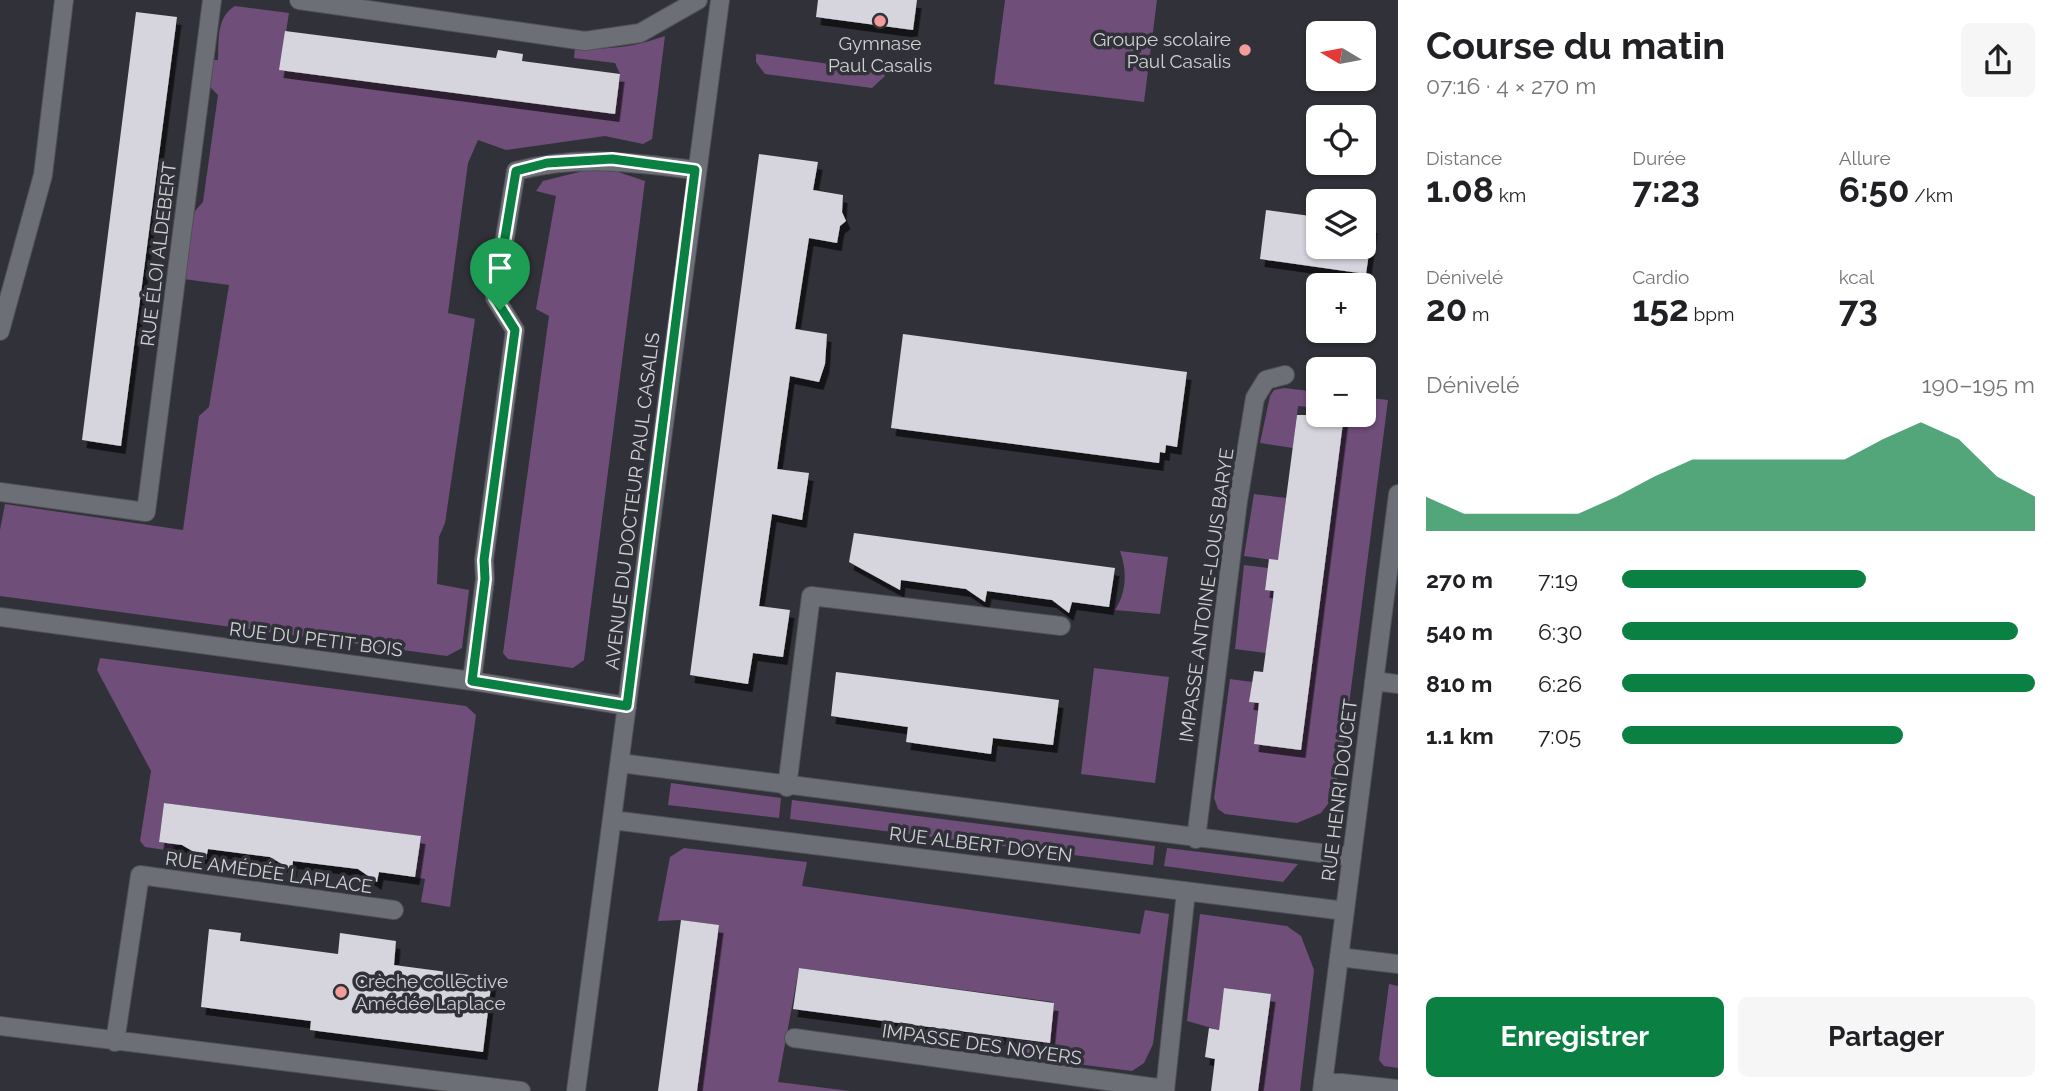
<!DOCTYPE html>
<html lang="fr">
<meta charset="utf-8">
<style>
body{margin:0;font-family:Raleway,sans-serif;background:#f6f6f6;color:#202124;height:100vh;display:flex;flex-direction:column;font-size:26px;white-space:nowrap}
*{box-sizing:border-box;margin:0}
p{font-size:23px;color:#757577}
.icon{flex:none;width:38px;height:38px;fill:none;stroke:currentColor;stroke-width:2;stroke-linecap:round;stroke-linejoin:round}
.map{position:relative;flex:1;overflow:hidden}
.panel{display:flex;flex-direction:column;background:#fff;width:665px}
.panel>*{flex:none}
.needle{width:46px;rotate:280deg}
.tools{position:absolute;left:1306px;top:21px;display:grid;gap:14px}
.tools a{display:grid;place-items:center;width:70px;height:70px;border-radius:10px;background:#fff;box-shadow:0 2px 5px #0004;font-size:35px}
.pin{position:absolute;display:grid;place-items:center;width:60px;height:60px;color:#fff;margin:-72px -30px;border-radius:50% 50% 50% 0;rotate:-45deg;box-shadow:0 0 7px #0007}
.pin .icon{rotate:45deg}
.round{display:grid;place-items:center;flex:none;width:74px;height:74px;border-radius:10px;background:#f6f6f6}
.summary{display:flex;align-items:center;justify-content:space-between;height:119px;padding:0 28px}
h1{font-size:38px;font-weight:700;line-height:52px}
.stats{display:grid;grid-template-columns:repeat(3,1fr);gap:10px;height:119px;padding:7px 28px}
.stats div{display:grid;align-content:center}
.stats b{font-size:35px;font-weight:700}
.stats small{font-size:19px;font-weight:400}
.stats p{font-size:19px}
.chart{height:196px;padding:14px 28px}
.chart p{display:flex;justify-content:space-between}
.chart svg{width:100%;height:126px;margin-top:7px;fill:#0b8043;opacity:.7}
.action{display:flex;gap:14px;margin-top:auto;padding:14px 28px}
.action a{flex:1;height:80px;border-radius:10px;background:#0b8043;color:#fff;font-size:28px;font-weight:700;line-height:80px;text-align:center}
.action a+a{background:#f6f6f6;color:#202124}
ul{padding:0 28px;list-style:none;font-size:23px}
li{display:grid;grid-template-columns:112px 84px 1fr;align-items:center;height:52px}
li i{height:18px;border-radius:9px;background:#0b8043}
main{display:flex;flex:1;min-height:0}
.map>svg:first-child{display:block}
</style>
<main>
<div class="map">
<svg width="1398" height="1091" viewBox="0 0 1398 1091">
<defs>
<filter id="shadow"><feDropShadow dx="4.5" dy="8" stdDeviation="0" flood-color="#0009"/></filter>
</defs>
<rect width="100%" height="100%" fill="#313239"/>
<path fill="#6f4e79" d="M1005,0h152l-13,102 -150,-18z
M235,6l54,7 -9,57 335,44 5,-40 -5,-11 -41,-5 1,-10c34,2 59,-1 90,-12l-13,103 -9,5 -38,-8 -99,14 -28,-10 -10,23 -20,150 27,6 -30,204 -6,14 -2,47 32,6 -7,58 -15,8 -447,-60v-66l5,-26 178,26 16,-114 10,-9 20,-122 -46,-6 12,-68 8,-9 15,-107 -10,-10 2,-25h8c1,-19 -2,-43 17,-54z
M756,54l125,17 4,5 -13,12 -107,-14 -9,-12z
M587,170l31,2 27,9 -61,479 -11,8 -65,-9 -5,-6 46,-337 -13,-7 20,-113 -20,-5 7,-10z
M1284,388l34,4v16l-20,-2 -5,42 -33,-5 10,-47 4,-6z
M1363,397l25,3 -42,328 -12,68 -13,17 -24,10 -72,-9 -7,-5 -4,-11 16,-119 22,3 -2,20 9,1 -5,41 47,6 43,-335h19z
M1254,494l32,4 -7,63 -35,-5z
M1120,551l48,6 -8,57 -45,-4c12,-18 12,-40 5,-59z
M1244,565l24,3 -3,21 9,2 -8,62 -31,-4z
M100,658l366,48 10,9 -26,192 -29,-5 4,-23 -10,-2 5,-41 -256,-33 -5,39 16,2 -3,7 -27,-4 -5,-6 11,-70 -54,-101z
M1094,668l75,9 -14,106 -74,-9z
M671,783l110,15 -2,20 -111,-13z
M792,800l363,46 -2,19 -363,-46z
M684,848l123,14 -5,24 338,48 5,-24 24,4 -16,130 -9,19 -12,8 -117,-15v-17l35,4 3,-41 -254,-34 -21,114 72,9h-153l22,-166 -38,-5 -23,1 12,-64z
M1167,848l131,16 -15,18 -119,-16z
M1200,914l87,12 14,10 13,34 -14,121h-42l12,-97 -45,-6 -6,42 -32,-9z
M1389,984l9,2v82l-14,-2 -5,-6z"/>
<path fill="#d6d4dd" filter="url(#shadow)" d="M818,0h99l-4,30 -97,-13z
M136,12l41,5 -56,429 -39,-6z
M285,31l211,27 2,-8 25,4 -1,7 98,13 -5,40 -336,-44z
M759,154l59,8 -5,28 30,5 -1,17 4,9 -6,5 -3,17 -28,-5 -14,91 32,5 -2,30 -6,18 -29,-6 -13,93 32,4 -7,47 -30,-6 -13,92 31,4 -7,47 -30,-4 -5,31 -58,-9z
M1266,210l52,7v30h45v-23l10,1 -7,49 -106,-15z
M903,334l284,38 -10,75 -11,-2 -1,8 -5,-1 -1,11 -268,-35z
M1297,415h47l-43,335 -47,-6 5,-41 -10,-1 5,-31 9,1 11,-81 -9,-1 4,-31 9,1z
M854,533l261,35 -6,39 -37,-5 -3,11 -17,-13 -65,-9 -2,11 -19,-13 -65,-9 -1,10 -51,-28z
M836,672l223,28 -6,45 -60,-7 -2,16 -85,-12 2,-15 -77,-11z
M164,803l257,33 -6,41 -36,-5 -2,10 -19,-13 -65,-8 -1,9 -22,-13 -62,-8 -2,10 -24,-14 -23,-3z
M681,920l38,5 -22,166h-39z
M209,929l32,4 -1,8 98,13 2,-21 56,8 -2,24 98,13 -9,74 -173,-22 1,-9 -110,-14z
M799,968l255,35 -4,40 -257,-34z
M1224,988l47,6 -13,97h-47l4,-32 -10,-2 4,-29 10,2z"/>
<g fill="none" stroke-linecap="round" stroke-linejoin="round">
<defs>
<path id="lane" d="M787,787l24,-191 250,30
M1339,957l59,7"/>
<path id="street" d="M299,0l286,41 55,-8 58,-33
M0,331l43,-156 21,-175
M0,492l146,20 66,-512
M0,617l472,64 155,25
M472,681l13,-102 -1,-19 31,-230 -20,-32 21,-127c63,-16 116,-9 179,-1
M1374,681l24,3
M620,763l732,94
M612,820l733,91
M1196,839l42,-338 17,-103 11,-18 19,-5
M0,1026l521,65
M794,1038l371,51
M115,1042l25,-167 254,35
M1323,1081l75,8
M1165,1091l21,-200
M1322,1091l76,-597"/>
<path id="secondary" d="M576,1091l144,-1091"/>
</defs>
<use href="#lane" stroke="#505156" stroke-width="20"/>
<use href="#street" stroke="#505156" stroke-width="20"/>
<use href="#secondary" stroke="#505156" stroke-width="20"/>
<use href="#lane" stroke="#6d6f76" stroke-width="18"/>
<use href="#street" stroke="#6d6f76" stroke-width="18"/>
<use href="#secondary" stroke="#6d6f76" stroke-width="18"/>
</g>
<g fill="none" stroke-linecap="round" stroke-linejoin="round">
<defs>
<path id="route" d="M612,159l83,11 -68,536 -155,-25 13,-102 -1,-19 31,-230 -20,-32 21,-127 31,-8z"/>
</defs>
<use href="#route" stroke="#fff" stroke-width="14"/>
<use href="#route" stroke="#0b8043" stroke-width="9"/>
</g>
<g fill="#f59b9a" stroke="#313239" stroke-width="2.5">
<circle cx="880" cy="21" r="7"/>
<circle cx="1245" cy="50" r="7"/>
<circle cx="341" cy="992" r="7"/>
</g>
<g text-anchor="middle" dominant-baseline="central" stroke-width="7" stroke-linejoin="round" paint-order="stroke">
<g font-size="19" fill="#d0d1d5" stroke="#313239" text-anchor="end">
<text x="1231" y="39">Groupe scolaire<tspan x="1231" dy="22">Paul Casalis</tspan></text>
<text x="880" y="43" text-anchor="middle">Gymnase<tspan x="880" dy="22">Paul Casalis</tspan></text>
<text x="355" y="981" text-anchor="start">Crèche collective<tspan x="355" dy="22">Amédée Laplace</tspan></text>
</g>
<g font-size="19" fill="#d0d1d5" stroke="#313239">
<text transform="translate(158 254) rotate(-83)">RUE ÉLOI ALDEBERT</text>
<text transform="translate(632 501) rotate(-83)">AVENUE DU DOCTEUR PAUL CASALIS</text>
<text transform="translate(1206 595) rotate(-82)">IMPASSE ANTOINE-LOUIS BARYE</text>
<text transform="translate(316 639) rotate(7)">RUE DU PETIT BOIS</text>
<text transform="translate(1339 790) rotate(-83)">RUE HENRI DOUCET</text>
<text transform="translate(981 844) rotate(7)">RUE ALBERT DOYEN</text>
<text transform="translate(269 872) rotate(8)">RUE AMÉDÉE LAPLACE</text>
<text transform="translate(982 1044) rotate(8)">IMPASSE DES NOYERS</text>
</g>
</g>
</svg>
<div class="tools">
<a><svg class="needle" viewBox="-14 -14 28 28"><path d="M0-13l5 13h-10z" fill="#e53935"/><path d="M0 13l5-13h-10z" fill="#757577"/></svg></a>
<a><svg class="icon" aria-label="locate" viewBox="0 0 24 24"><circle cx="12" cy="12" r="6"/><path d="M12 2v4M12 18v4M2 12h4M18 12h4"/></svg></a>
<a><svg class="icon" aria-label="layers" viewBox="0 0 24 24"><path d="M12 4l9 5-9 5-9-5zM3 14l9 5 9-5"/></svg></a>
<a>+</a>
<a>−</a>
</div>
<div class="pin" style="left:500px;top:310px;background:#1e9e55"><svg class="icon" aria-label="arrive" viewBox="0 0 24 24"><path d="M6 21V4h12l-3 4 3 4H6"/></svg></div>
</div>
<section class="panel">
<div class="summary"><div><h1>Course du matin</h1><p>07:16 · 4 × 270 m</p></div><a class="round"><svg class="icon" aria-label="share" viewBox="0 0 24 24"><path d="M12 15V3M7 8l5-5 5 5M5 13v7h14v-7"/></svg></a></div>
<div class="stats">
<div><p>Distance</p><b>1.08<small> km</small></b></div>
<div><p>Durée</p><b>7:23</b></div>
<div><p>Allure</p><b>6:50<small> /km</small></b></div>
</div>
<div class="stats">
<div><p>Dénivelé</p><b>20<small> m</small></b></div>
<div><p>Cardio</p><b>152<small> bpm</small></b></div>
<div><p>kcal</p><b>73</b></div>
</div>
<div class="chart"><p><span>Dénivelé</span>190–195 m</p>
<svg viewBox="0 0 160 44" preserveAspectRatio="none"><path d="M0 44V32L10 38L20 38L30 38L40 38L50 32L60 25L70 19L80 19L90 19L100 19L110 19L120 12L130 6L140 12L150 25L160 32V44z"/></svg>
</div>
<ul>
<li><b>270 m</b>7:19<i style="width:59%"></i></li>
<li><b>540 m</b>6:30<i style="width:96%"></i></li>
<li><b>810 m</b>6:26<i style="width:100%"></i></li>
<li><b>1.1 km</b>7:05<i style="width:68%"></i></li>
</ul>
<div class="action"><a>Enregistrer</a><a>Partager</a></div>
</section>
</main>
